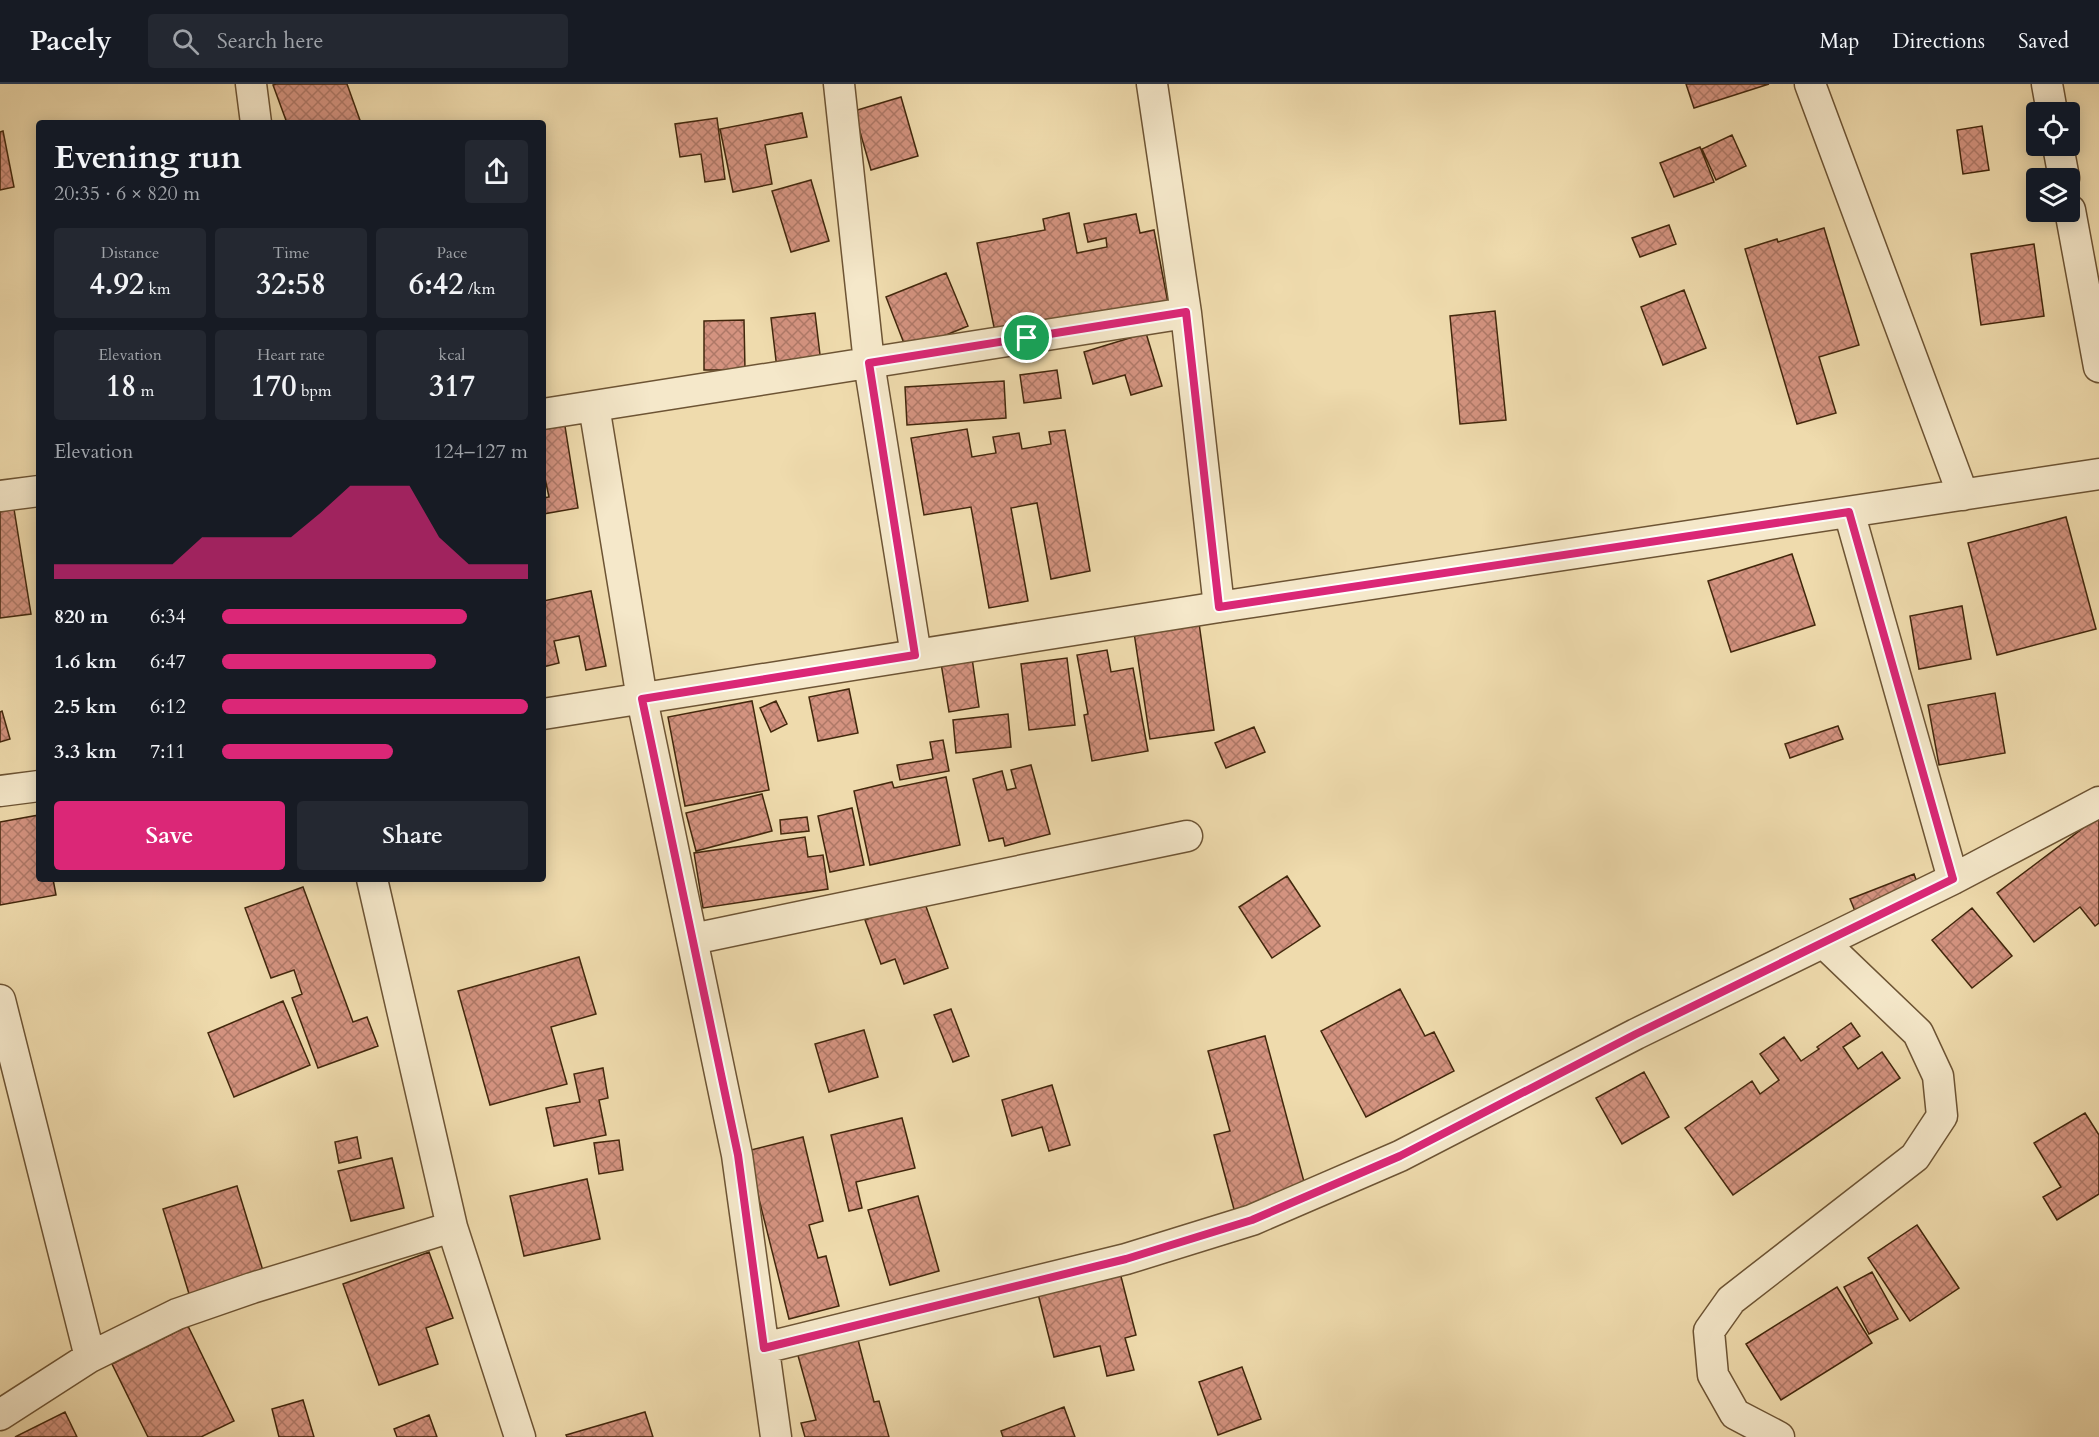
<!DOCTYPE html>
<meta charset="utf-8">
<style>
body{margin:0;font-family:Cardo,serif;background:#242831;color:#f1f3f6;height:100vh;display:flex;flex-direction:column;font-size:22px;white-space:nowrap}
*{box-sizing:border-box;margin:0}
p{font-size:20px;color:#9ea1a6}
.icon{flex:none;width:33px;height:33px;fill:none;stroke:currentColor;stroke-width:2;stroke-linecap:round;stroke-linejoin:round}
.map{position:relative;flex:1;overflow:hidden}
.side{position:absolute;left:36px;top:36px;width:510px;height:762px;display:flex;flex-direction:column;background:#171b24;border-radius:6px;box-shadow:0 3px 15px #0003}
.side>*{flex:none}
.controls{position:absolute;left:2026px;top:18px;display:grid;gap:12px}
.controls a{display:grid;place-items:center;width:54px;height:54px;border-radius:6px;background:#171b24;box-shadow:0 3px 15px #0003;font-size:30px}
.pin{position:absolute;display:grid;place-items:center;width:51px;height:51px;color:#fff;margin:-26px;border:3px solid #fff;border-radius:50%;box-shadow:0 2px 6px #0007}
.round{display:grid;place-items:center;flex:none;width:63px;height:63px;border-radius:6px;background:#242831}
.overview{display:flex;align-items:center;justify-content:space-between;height:102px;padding:0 18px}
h1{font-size:33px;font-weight:800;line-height:45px}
.figures{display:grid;grid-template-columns:repeat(3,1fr);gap:9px;height:102px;padding:6px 18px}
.figures div{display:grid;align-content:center;border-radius:6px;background:#242831;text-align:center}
.figures b{font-size:30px;font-weight:800}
.figures small{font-size:16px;font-weight:400}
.figures p{font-size:16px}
.chart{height:168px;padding:12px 18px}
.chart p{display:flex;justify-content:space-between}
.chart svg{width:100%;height:108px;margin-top:6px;fill:#db2777;opacity:.7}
.button{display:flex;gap:12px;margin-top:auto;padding:12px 18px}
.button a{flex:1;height:69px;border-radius:6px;background:#db2777;color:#fff;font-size:24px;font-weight:800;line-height:69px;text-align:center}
.button a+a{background:#242831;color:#f1f3f6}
ul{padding:0 18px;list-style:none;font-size:20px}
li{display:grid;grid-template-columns:96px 72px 1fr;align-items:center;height:45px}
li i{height:15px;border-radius:8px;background:#db2777}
header{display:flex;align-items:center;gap:36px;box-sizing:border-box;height:84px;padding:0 30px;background:#171b24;border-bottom:2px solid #363941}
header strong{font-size:28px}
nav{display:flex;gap:33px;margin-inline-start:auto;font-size:21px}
.search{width:420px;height:54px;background:#242831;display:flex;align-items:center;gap:15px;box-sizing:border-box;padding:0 21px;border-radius:6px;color:#9ea1a6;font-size:22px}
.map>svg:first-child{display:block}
</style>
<header>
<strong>Pacely</strong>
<div class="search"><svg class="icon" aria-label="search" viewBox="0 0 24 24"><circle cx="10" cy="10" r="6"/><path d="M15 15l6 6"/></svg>Search here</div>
<nav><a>Map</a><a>Directions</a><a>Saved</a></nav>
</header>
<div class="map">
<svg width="2099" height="1353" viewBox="0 0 2099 1353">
<defs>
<pattern id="building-cross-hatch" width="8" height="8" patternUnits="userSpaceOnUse" patternTransform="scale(1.5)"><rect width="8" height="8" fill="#d49380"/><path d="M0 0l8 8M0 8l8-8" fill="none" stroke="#ae7867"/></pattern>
</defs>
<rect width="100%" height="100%" fill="#efdbad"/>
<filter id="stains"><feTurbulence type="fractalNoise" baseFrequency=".00333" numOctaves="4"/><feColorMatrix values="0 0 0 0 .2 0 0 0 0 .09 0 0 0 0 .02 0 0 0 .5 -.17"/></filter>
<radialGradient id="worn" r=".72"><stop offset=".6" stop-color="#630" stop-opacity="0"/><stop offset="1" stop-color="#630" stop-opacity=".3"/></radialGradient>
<path fill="url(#building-cross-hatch)" stroke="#42270c" stroke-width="1.5" d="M276,0h71l14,39h-74l-14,-38z
M1686,0h83l-75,24z
M901,13l17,59 -47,14 -17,-59z
M802,29l5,24 -42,8 7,39 -39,8 -13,-63z
M717,34l8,61 -20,3 -4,-28 -21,3 -5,-33z
M1982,42l7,44 -26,4 -6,-44z
M3,47l11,56 -14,3v-58z
M1732,51l14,31 -30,14 -14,-31z
M1700,63l14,35 -40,15 -14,-34z
M811,96l18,61 -38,11 -19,-61z
M1069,129l8,40 30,-6 -1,-9 -18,4 -4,-18 52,-10 4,19 14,-3 14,73 -172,34 -19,-94 68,-13 -2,-11z
M1669,141l7,19 -36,13 -8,-19z
M1824,144l35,117 -40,12 17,56 -39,11 -52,-175 32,-10 1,3z
M2034,160l10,72 -63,9 -10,-71z
M946,189l22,53 -61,25 -21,-54z
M1684,206l22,58 -43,17 -22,-58z
M1495,227l11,109 -46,4 -10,-108z
M815,229l6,50 -44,6 -6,-51z
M744,236l1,50h-41v-49z
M1146,249l16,53 -31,9 -6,-20 -32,9 -9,-32z
M1057,286l4,28 -37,5 -4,-28z
M1004,297l2,37 -99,7 -2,-38z
M564,336l14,88 -35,6v-16l6,-1 -6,-28v-45z
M967,345l5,28 24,-4 -3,-16 26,-4 3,16 29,-5 -2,-12 16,-2 25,141 -39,8 -14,-76 -26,5 17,93 -39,7 -18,-101 -47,8 -13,-77z
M14,425l17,105 -31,4v-106z
M2066,433l30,112 -99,26 -29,-112z
M1792,470l23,71 -84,27 -23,-71z
M591,507l15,75 -20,4 -7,-34 -25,5 5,22 -16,4v-66z
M1962,522l9,53 -52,10 -9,-53z
M1198,532l16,114 -64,9 -17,-113z
M1107,566l4,22 22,-4 15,83 -56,10 -8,-46 4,-1 -11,-59z
M972,574l7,49 -30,5 -8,-49z
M1067,574l8,67 -46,5 -8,-66z
M849,605l9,44 -40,8 -9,-44z
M1995,609l10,60 -66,12 -11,-60z
M752,617l17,89 -84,16 -17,-89z
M776,617l11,23 -16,8 -11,-24z
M2,627l8,28 -10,3v-30z
M1008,630l3,33 -55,6 -3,-33z
M1838,642l5,13 -53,19 -5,-14z
M1254,643l11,25 -39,16 -11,-25z
M943,656l6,31 -49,9 -3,-15 36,-6 -3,-17z
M1031,681l19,69 -45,12 -2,-8 -14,3 -16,-62 29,-8 5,19 9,-2 -5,-18z
M946,693l14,68 -90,20 -16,-74 38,-9 2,6z
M762,710l10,37 -76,20 -10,-38z
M852,724l12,57 -34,7 -12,-56z
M39,731v64h14l3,16 -56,10v-83z
M2099,732v107l-4,3 -15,-19 -46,35 -37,-49z
M807,733l2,14 -28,3 -1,-14z
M805,753l3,20 15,-2 5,34 -125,19 -9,-55z
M1914,790l6,17 -63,25 -7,-17z
M1287,792l33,50 -48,32 -33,-51z
M303,803l50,135 14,-5 11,29 -60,22 -26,-70 10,-4 -8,-24 -23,8 -26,-70z
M923,814l25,70 -44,16 -9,-25 -14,5 -16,-44z
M1972,824l40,48 -40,32 -40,-48z
M579,873l17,57 -45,13 16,57 -77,21 -32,-114z
M1400,905l25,47 9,-4 20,39 -88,46 -45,-86z
M283,917l27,64 -76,32 -26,-64z
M951,925l18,47 -16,6 -19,-47z
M1851,939l9,13 -17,11 15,22 24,-17 18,26 -167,117 -48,-67 67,-47 8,13 19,-14 -19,-26 24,-17 17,24 18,-12 -2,-2z
M864,946l14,47 -49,15 -14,-48z
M1265,952l42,157 -72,20 -21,-78 16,-4 -22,-80z
M603,984l5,30 -9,2 7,35 -52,11 -8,-38 34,-6 -6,-28z
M1644,988l25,45 -47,27 -26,-46z
M1052,1001l18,60 -21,6 -7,-24 -30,9 -10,-36z
M2085,1029l14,22v59l-42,26 -14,-23 18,-10 -27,-44z
M902,1034l13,50 -59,14 6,26 -13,3 -18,-76z
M357,1053l4,21 -22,5 -4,-21z
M803,1053l20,84 -14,4 9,33 8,-2 13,50 -50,13 -42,-168z
M619,1056l4,30 -24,4 -5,-31z
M392,1074l12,50 -53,13 -13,-50z
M587,1095l13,60 -76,17 -14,-60z
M237,1102l27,88 -74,23 -27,-88z
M918,1112l21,75 -49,14 -22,-75z
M1917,1141l42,63 -49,33 -42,-63z
M429,1168l24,66 -27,10 12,36 -59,21 -36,-101z
M1116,1173l20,78 -11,3 9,32 -27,6 -7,-30 -46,11 -20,-79z
M1872,1188l26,47 -29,15 -25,-47z
M1837,1203l35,56 -91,57 -35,-56z
M188,1242l46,95 -33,16h-53l-36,-73z
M857,1252l17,66 5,-1 10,36h-84l-4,-14 15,-3 -19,-68z
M1242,1283l19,52 -43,16 -19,-53z
M303,1316l11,37h-35l-7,-28z
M1064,1323l11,30h-72l-2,-6z
M65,1328l12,25h-62z
M645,1328l8,25h-86l-1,-2z
M429,1331l8,22h-40l-3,-8z"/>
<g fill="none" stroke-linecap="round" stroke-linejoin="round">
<defs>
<path id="street" d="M251,0l5,39
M839,0l30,279 47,292
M1152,0l34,229 33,294
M1810,0l153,411
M2047,0l5,28
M2058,62l6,32
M2070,126l29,157
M594,322l48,293 95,456 39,282
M543,330l643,-101
M0,412l39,-5
M1849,428l104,367
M543,630l676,-107 880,-133
M0,707l39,-5
M372,795l80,348 68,210
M693,855l494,-103
M0,916l90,357
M764,1264l362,-89 126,-39 148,-64 236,-122 317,-155 146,-77
M0,1331l90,-58 87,-43 75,-26 200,-61
M1779,1353l-44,-23 -22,-39 -4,-44 22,-31 184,-143 27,-41 -4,-40 -20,-43 -94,-90"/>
</defs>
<use href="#street" stroke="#6d5434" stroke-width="33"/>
<use href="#street" stroke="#f5e8ca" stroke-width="30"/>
</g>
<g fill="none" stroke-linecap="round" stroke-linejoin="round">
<defs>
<path id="route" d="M1186,228l33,295 630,-95 104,367 -317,155 -236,122 -148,64 -126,39 -362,89 -26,-193 -96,-456 273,-44 -46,-292z"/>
</defs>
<use href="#route" stroke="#fff" stroke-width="12"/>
<use href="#route" stroke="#db2777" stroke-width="8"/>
</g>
<rect width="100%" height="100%" filter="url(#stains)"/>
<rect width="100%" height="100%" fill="url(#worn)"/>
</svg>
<div class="controls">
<a><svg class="icon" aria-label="locate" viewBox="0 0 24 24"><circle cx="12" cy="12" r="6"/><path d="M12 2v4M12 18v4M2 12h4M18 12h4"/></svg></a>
<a><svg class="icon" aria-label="layers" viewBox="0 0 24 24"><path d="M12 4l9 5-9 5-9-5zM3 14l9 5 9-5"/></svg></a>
</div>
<div class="pin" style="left:1027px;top:254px;background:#1e9e55"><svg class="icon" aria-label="arrive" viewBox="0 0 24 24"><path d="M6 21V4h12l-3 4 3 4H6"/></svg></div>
<section class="side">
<div class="overview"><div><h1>Evening run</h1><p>20:35 · 6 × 820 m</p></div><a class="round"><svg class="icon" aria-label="share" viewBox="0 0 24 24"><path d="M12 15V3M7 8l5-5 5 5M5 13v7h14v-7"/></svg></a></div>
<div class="figures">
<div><p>Distance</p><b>4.92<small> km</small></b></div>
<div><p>Time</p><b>32:58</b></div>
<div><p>Pace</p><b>6:42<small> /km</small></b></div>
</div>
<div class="figures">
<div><p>Elevation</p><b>18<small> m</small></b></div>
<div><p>Heart rate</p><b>170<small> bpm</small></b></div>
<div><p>kcal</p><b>317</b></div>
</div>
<div class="chart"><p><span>Elevation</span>124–127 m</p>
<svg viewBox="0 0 160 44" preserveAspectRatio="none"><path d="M0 44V38L10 38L20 38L30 38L40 38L50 27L60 27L70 27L80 27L90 17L100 6L110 6L120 6L130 27L140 38L150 38L160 38V44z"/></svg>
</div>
<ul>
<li><b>820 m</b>6:34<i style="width:80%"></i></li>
<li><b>1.6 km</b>6:47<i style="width:70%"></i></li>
<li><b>2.5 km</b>6:12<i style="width:100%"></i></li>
<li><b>3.3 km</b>7:11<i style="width:56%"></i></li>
</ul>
<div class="button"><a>Save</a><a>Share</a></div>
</section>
</div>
